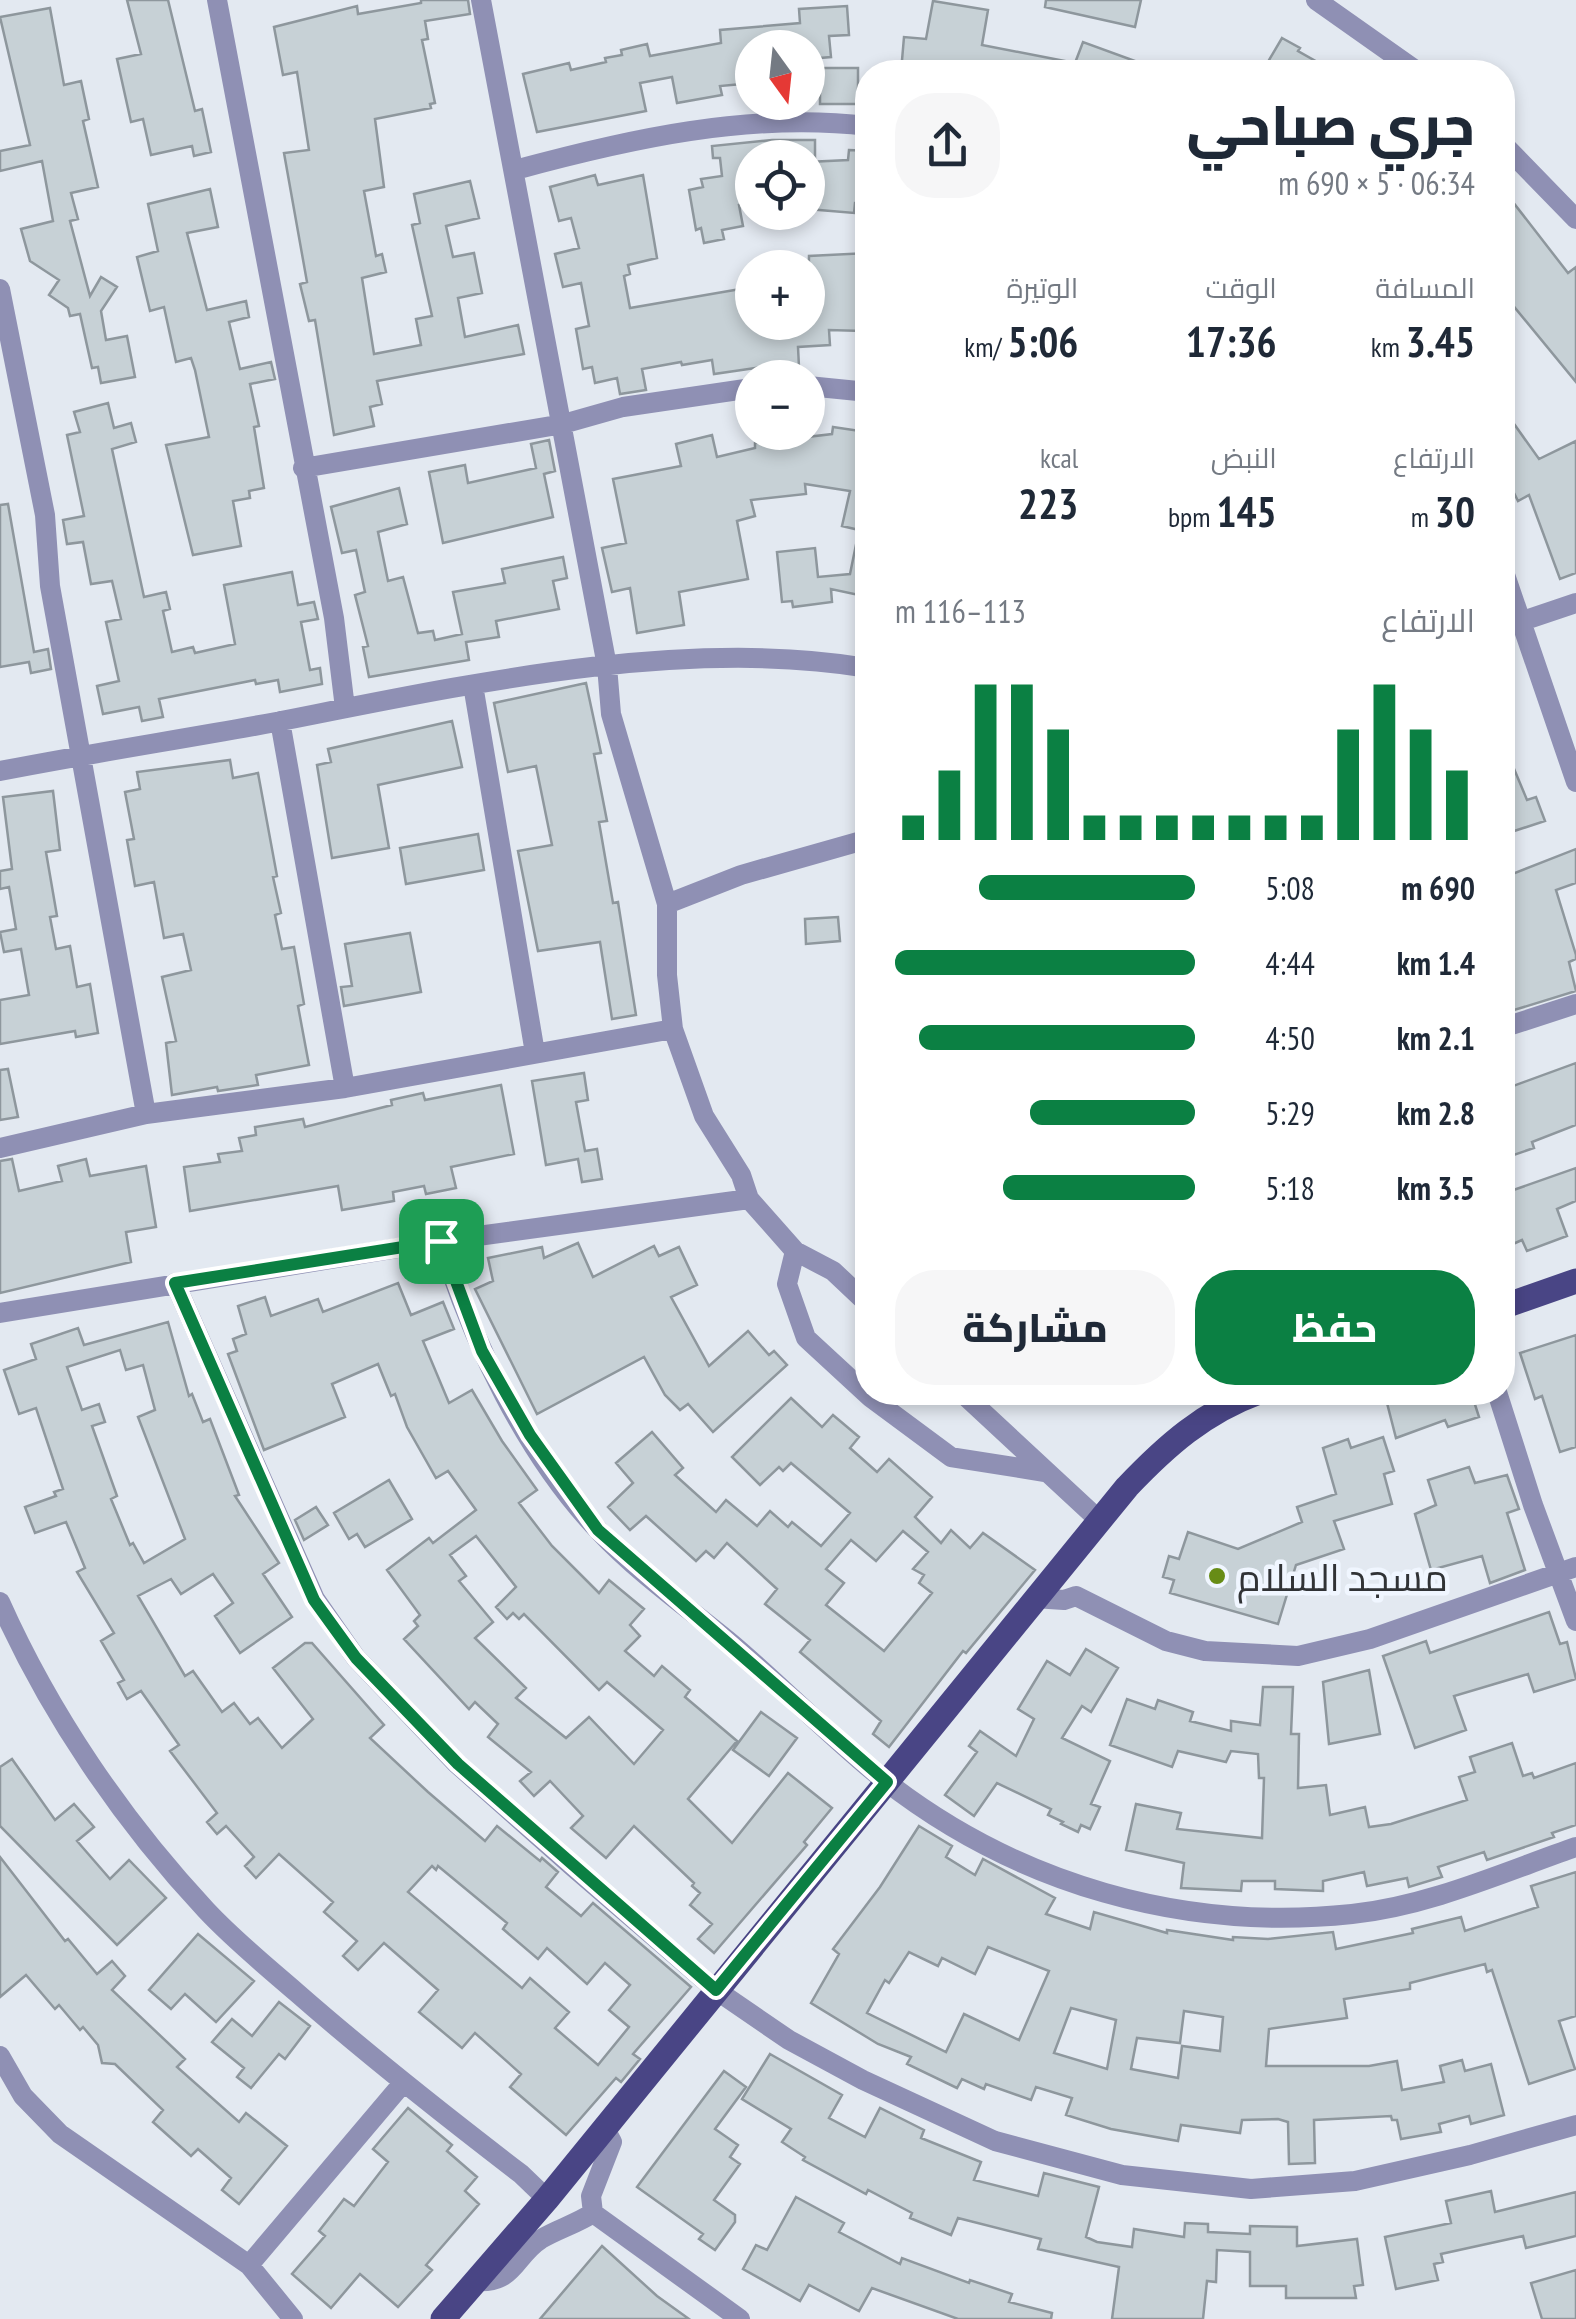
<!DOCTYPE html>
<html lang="ar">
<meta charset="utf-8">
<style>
body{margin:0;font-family:"PT Sans Narrow",Cairo,sans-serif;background:#f6f6f7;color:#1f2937;direction:rtl;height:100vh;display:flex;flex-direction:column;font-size:38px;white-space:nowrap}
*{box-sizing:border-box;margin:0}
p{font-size:32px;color:#747a83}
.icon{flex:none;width:55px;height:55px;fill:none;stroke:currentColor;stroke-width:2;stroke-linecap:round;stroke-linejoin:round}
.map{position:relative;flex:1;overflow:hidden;direction:ltr}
.side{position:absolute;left:855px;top:60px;width:660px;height:1345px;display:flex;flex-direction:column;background:#fff;border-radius:40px;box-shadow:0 5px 15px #0003;direction:rtl}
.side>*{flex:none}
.needle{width:65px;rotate:165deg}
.buttons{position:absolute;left:735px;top:30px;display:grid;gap:20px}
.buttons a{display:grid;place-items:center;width:90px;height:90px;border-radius:50%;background:#fff;box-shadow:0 5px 15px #0003;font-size:50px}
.pin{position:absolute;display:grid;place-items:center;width:85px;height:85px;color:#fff;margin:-42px;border-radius:20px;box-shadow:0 5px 15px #0006}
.round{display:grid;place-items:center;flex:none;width:105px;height:105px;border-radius:40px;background:#f6f6f7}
.head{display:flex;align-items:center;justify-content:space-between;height:170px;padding:0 40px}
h1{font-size:55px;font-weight:800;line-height:75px}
.figures{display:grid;grid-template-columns:repeat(3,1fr);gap:15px;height:170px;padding:10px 40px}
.figures div{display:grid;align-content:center}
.figures b{font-size:42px;font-weight:800}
.figures small{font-size:28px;font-weight:400}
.figures p{font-size:28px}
.chart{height:280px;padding:20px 40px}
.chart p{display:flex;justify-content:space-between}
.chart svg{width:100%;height:180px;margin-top:10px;stroke:#0b8043;stroke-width:6}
.primary-button{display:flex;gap:20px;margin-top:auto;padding:20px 40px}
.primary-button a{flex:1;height:115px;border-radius:40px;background:#0b8043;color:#fff;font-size:40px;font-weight:800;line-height:115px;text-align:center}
.primary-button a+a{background:#f6f6f7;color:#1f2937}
ul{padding:0 40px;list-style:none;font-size:32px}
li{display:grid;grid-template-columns:160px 120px 1fr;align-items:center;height:75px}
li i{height:25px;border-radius:12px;background:#0b8043}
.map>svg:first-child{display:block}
</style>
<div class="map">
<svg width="1576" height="2319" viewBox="0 0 1576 2319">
<rect width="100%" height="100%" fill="#e3e9f1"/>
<path fill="#c7d1d6" stroke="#8e979d" stroke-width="2.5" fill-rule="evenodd" d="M127,0h41l27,111 7,-2 9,43 -17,4 -2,-10 -41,9 -8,-36 -12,3 -14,-63 24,-5z
M421,0h47l2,14 -45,7 3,18 -6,1 13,63 -5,1 1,4 -56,11 9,68 -20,4 12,65 6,-2 4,18 -24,6 12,76 47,-9 -5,-26 16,-3 -20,-91 8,-2 -6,-29 56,-13 9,37 -33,8 7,31 21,-4 8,40 -24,5 7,39 53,-12 6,29 -147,27 5,23 -12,3 4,19 -40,9 -19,-115 -6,1 -9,-37 7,-2 -23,-129 25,-3 -12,-78 -14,3 -9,-48 83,-21 1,8 63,-11z
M1046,0h95l-6,27 -90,-20z
M933,1l55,9 -6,35 93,18 8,-21 82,30h-264l3,-35 22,2z
M847,6l2,29 -20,1 2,21 -23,2v-11h-56v35l-32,3 2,9 -45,8 -5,-26 -32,6 6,28 -109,21 -14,-58 46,-11 2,7 35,-8 -1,-4 17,-3 -1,-5 26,-6 3,12 71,-13 -1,-13 80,-7 -1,-14z
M50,8l14,77 17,-4 8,38 -6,2 15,66 -27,6 7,26 -8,2 20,75 11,-19 16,10 -16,24 5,29 21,-4 8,41 -34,6 -3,-16 -6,1 -12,-54 -10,2 -2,-8 -19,-13 10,-15 -29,-19 -9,-32 32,-8 -11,-60 -42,10v-20l30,-6 -30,-128z
M1282,38l18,10 -2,3 37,21h-73z
M820,68h38v36h-38z
M772,140h43v18h-63v6l-9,1 6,38 -10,2 4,21 -21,4 2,9 -20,4 -3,-15 -5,2 -7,-40 14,-3 -2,-8 21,-3 -2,-18h-7l-1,-12z
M849,150l19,1v53l-13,-1 -1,10 -46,-4v-47l40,-2z
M595,175l3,10 45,-10 14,83 -29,7 2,9 -6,2 6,32 122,-21v35h56l1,-66 59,-3v55l-4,-1 -1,24 -34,-1 1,15 -32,2 1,20 -23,1v-3l-62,9 -2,-14 -30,5 -1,-3 -39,7 4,21 -26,4 -3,-16 -22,5 -3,-16 -9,2 -7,-40 13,-3 -8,-43 -18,4 -8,-33 24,-6 -8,-30 -12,3 -9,-34z
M1502,188l66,85 8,-6v115l-74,-90z
M210,189l8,38 -31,6 20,77 39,-9 3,16 -20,5 11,47 31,-7 4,17 -25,5 9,42 -5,1 10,61 -15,3 1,7 -17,3 8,45 -48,9 -27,-110 43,-8 -14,-67 -4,-12 -15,4 -12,-55 -14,4 -13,-54 21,-6 -10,-47z
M108,403l6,25 17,-5 5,19 -24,7 32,148 22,-5 4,17 -7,2 9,41 21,-5 2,6 40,-9 -11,-59 68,-13 6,33 16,-3 4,17 -17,3 9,48 10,-2 2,16 -42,8 -2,-12 -22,4 -1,-4 -96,19 4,18 -21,4 -3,-14 -36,7 -6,-28 22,-5 -13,-59 15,-3 -9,-38 -21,3 -8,-42 -16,2 -4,-24 21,-4 -17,-81 13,-3 -6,-20z
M1502,407l37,52 37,-18v132l-16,6 -31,-84 -11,6 -16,-32z
M833,427l34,5 1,165 -37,-8 1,13 -39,5 -1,-6 -10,1 -5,-50 38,-4 3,29 32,-3 9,-44 -17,-4 8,-35 -45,-7 1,10 -55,6 4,16 -18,5 11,58 -69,13 5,33 -47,8 -7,-45 -18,4 -10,-44 24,-5 -13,-64 68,-13 -5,-22 36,-9 5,22 38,-9v-5l77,-9z
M549,440l6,31 -11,3 9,43 -110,26 -14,-71 36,-7 3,18 68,-15 -5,-24z
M399,488l8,36 -29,8 10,49 15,-4 15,56 15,-2 2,9 27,-6 -9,-42 52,-9 -3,-14 61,-12 4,21 -14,3 6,28 -63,12 3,16 -33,5 3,18 -100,17 -6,-30 5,-1 -13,-51 10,-3 -9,-42 -14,3 -11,-46z
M8,504l26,148 14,-3 3,20 -20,4 -2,-11 -29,5v-162z
M586,683l15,70 -7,1 13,67 -8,1 14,81 5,-1 18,113 -24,4 -12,-77 -62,9 -20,-100 34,-6 -16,-79 -28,6 -14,-69z
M452,721l10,46 -84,18 11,63 -57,10 -15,-93 14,-3 -3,-13z
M1502,740l25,60 9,-3 9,24 -43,14z
M230,760l3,18 25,-5 19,103 -4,1 8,36 -6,2 7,34 12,-2 10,57 -6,2 11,59 -53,10 2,10 -40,6 -1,-4 -45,8 -6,-52 10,-2 -14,-64 29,-7 -8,-36 -19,4 -10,-56 -19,4 -8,-46 7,-1 -9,-47 15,-3 -3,-17z
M53,791l7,59 -14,2 11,64 -7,1 6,32 14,-3 7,41 13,-3 8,49 -22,4 -1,-6 -75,13v-44l29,-5 -8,-46 -17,3 -4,-20 16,-3 -7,-42 -9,2v-18l12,-2 -9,-72z
M478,834l6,36 -78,14 -6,-36z
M1576,849v34l-20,7 20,65v4l-7,3 7,29 -62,19 -2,-6 -10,3v-74l7,-1 -7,-18v-36z
M838,917l2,24 -34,3 -1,-25z
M410,933l11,59 -77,14 -3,-19 11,-1 -7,-42z
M1576,1063v62l-44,17 2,6 -32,11v-69z
M8,1069l10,48 -18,3v-50z
M584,1073l4,27 -12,2 9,49 12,-2 5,30 -20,3 -4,-23 -32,6 -14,-84z
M501,1085l13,69 -63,13 5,21 -30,6 -2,-8 -31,6 1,9 -52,9 -4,-24 -148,25 -6,-44 36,-5 -2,-8 24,-3 -3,-13 17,-3 -1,-8 48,-8 2,8 87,-22 -1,-5 32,-7 2,7z
M12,1159l7,32 43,-10 -4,-15 28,-7 4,17 56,-10 10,61 -30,5 5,30 -131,31v-132z
M1576,1168v33l-19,8 10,27 -40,15 -5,-11 -9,4 -11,-28v-22z
M578,1243l15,34 61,-31 5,10 20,-9 18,38 -26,12 38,69 39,-35 21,24 5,-4 13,14 -74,67 -25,-28 -8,6 -15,-15 -21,-38 -107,57 -62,-125 18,-8 -5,-23 54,-11 2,11z
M398,1283l13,32 32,-13 11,27 -31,12 26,62 23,-13 30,51 35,49 -18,13 33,43 47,47 10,-13 35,29 -14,16 10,11 -15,15 29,25 8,-10 28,24 -5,7 52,44 -49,58 44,44 56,-70 44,35 -28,34 3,3 -93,108 -16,-14 14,-15 -22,-19 10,-12 -8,-7 2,-3 -60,-57 -28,32 -35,-30 12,-12 -33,-35 -16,15 -14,-15 11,-9 -43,-35 10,-13 -23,-22 -6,7 -65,-70 14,-13 -4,-5 6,-6 -33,-45 42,-32 4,5 43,-33 -28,-39 -12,7 -29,-51 -12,-33 -4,2 -13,-32 -46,20 13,33 -81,33 -36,-96 9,-3 -4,-12 13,-5 -8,-28 27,-9 6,19 47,-17 5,13zM476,1536l40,51 -20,20 11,12 6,-6 6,6 5,-5 75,76 8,-8 56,48 -29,34 -45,-47 -23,21 -50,-40 10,-10 -51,-50 18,-16 -34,-41 7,-5 -16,-21z
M168,1322l21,74 3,-2 11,28 7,-3 29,76 -4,1 44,67 -16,11 29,43 -52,36 -25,-37 18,-13 -20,-29 -32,20 -10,-15 -33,17 47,80 8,-5 29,41 12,-9 16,21 8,-6 24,30 31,-29 -40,-51 32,-25h7l72,82 -14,13 58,54 57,49 12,-15 43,35 2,-3 16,14 -12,15 35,29 12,-13 98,84 -58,67 7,5 -19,23 -5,-4 -50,57 -56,-48 11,-13 -46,-41 -13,15 -43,-36 19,-22 -54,-47 -26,27 -15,-14 14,-15 -33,-29 9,-10 -54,-48 -23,24 -11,-12 9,-9 -28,-31 -9,8 -10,-12 10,-9 -47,-62 9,-6 -38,-54 -14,8 -9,-16 6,-3 -23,-39 13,-8 -37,-61 8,-4 -19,-46 -31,11 -10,-26 31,-11 -2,-4 9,-3 -27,-81 -17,6 -15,-44 32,-11 -5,-15 47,-16 6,17zM120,1350l6,20 17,-5 12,45 -17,7 47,122 -41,24 -11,-20 -3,2 -19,-46 6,-3 -25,-70 13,-4 -6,-18 -17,6 -15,-43zM432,1866l4,4 2,-4 69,57 -4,6 35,30 9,-11 40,36 18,-21 25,22 -21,25 20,17 -31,38 -43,-37 14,-16 -39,-34 -8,10 -114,-96z
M1576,1335v112l-16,5 -18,-56 -7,3 -15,-46z
M1415,1392h56l8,25 -31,10 -3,-7 -49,18 -9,-35z
M791,1398l31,29 11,-12 26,22 -9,11 27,24 12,-13 43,38 -17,20 26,26 10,-13 19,18 13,-15 52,37 -69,83 -3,-2 -74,96 -16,-13 8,-13 -81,-69 10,-12 -45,-36 12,-15 -50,-46 -13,15 -8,-7 -10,10 -50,-45 -16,14 -22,-23 25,-24 -17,-20 36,-31 31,36 -8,7 41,37 10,-12 31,26 13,-15 18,16 4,-5 29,24 29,-33 -59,-50 -8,8 -4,-4 -19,18 -28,-28zM903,1531l25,21 -15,17 11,6 -5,8 13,10 -48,58 -58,-46 18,-22 -18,-14 25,-29 25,21z
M1383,1437l11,34 -10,3 8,30 -58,17 10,28 -48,16 -18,59 -108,-31 4,-13 -11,-3 6,-21 10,3 9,-27 50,17 64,-27 -5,-15 39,-13 -13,-46 25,-9 3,9z
M1469,1467l6,16 32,-8 12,34 -12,4 18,57 -35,13 -8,-27 -51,14 -16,-56 21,-9 -8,-25z
M389,1480l23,39 -47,28 -8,-13 -8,5 -15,-26z
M316,1507l12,18 -24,15 -9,-20z
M1549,1612l11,32 7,-2 9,37 -42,13 -6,-18 -74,22 12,34 -51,18 -32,-92 43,-15 4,12z
M1086,1649l32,19 -27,44 -9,-6 -20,32 48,23 -19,43 9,3 -10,22 -9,-4 -3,7 -17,-8 2,-2 -15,-7 3,-6 -54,-26 -23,33 -29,-21 32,-43 -8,-6 11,-15 36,25 18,-37 -16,-10 29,-48 23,14z
M1369,1670l11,64 -51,10 -6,-62z
M1263,1687h30l-2,47h8l-1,54 28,-3 4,30 35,-8 4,20 22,-3 76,-24 -8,-23 16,-5 -5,-15 42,-14 11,33 9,-3 2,5 42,-15v62l-24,8 2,4 -67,23 -3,-8 -46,15 4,10 -33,10 -2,-9 -40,8 -3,-14 -41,9v10l-48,-2v-8h-33l-1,10 -60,-3 3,-25 -58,-13 10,-46 45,9 -4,16 85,9 2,-60h-5l-1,-24 -27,-3 -5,11 -48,-11 -6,16 -62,-22 17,-46 28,10 3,-9 35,12 -3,9 41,10v-10l29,4z
M761,1712l36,26 -28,38 -36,-26z
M12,1759l43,61 19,-16 20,23 -17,14 33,38 19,-19 37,38 -49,47 -117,-119v-59z
M919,1826l33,20 -6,11 29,18 8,-16 72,39 -9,16 44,15 4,-17 73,21v-3l66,10v-3l35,2 65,-7 3,17 77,-16 -1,-4 49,-12 4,14 73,-24 -7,-21 45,-14v144l-17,5 16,48 -46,15 -37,-114 -5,2 -2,-8 -75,19v6l-66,10 3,19 -78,11 -3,37h103l28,-5 5,29 42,-8 -4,-16 22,-6 3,11 26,-7 13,51 -33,9 -2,-8 -30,8 2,8 -40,7 -4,-19h-5l-1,-4 -77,4 1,43 -26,1 -1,-42 -10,-3 -36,1 -2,13 -59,-8 -3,16 -67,-12 -45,-14 6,-17 -36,-11 -5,13 -45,-16 -2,5 -22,-10 -5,9 -50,-24 4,-7 -33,-13 -67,-41 28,-49 -6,-5 47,-62zM988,1947l61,24 -30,69 -55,-26 -18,38 -79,-39 18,-33 4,3 20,-31 29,14 4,-8 33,16zM1071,2008l45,12 -9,49 -53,-16zM1184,2011l39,6 -3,34 -38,-5 -4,32 -47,-9 6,-31 43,5z
M0,1857l65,84 3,-2 29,35 15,-13 13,15 -13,14 73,69 -8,8 62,55 7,-9 41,33 -48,58 -17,-14 9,-12 -33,-29 -7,7 -38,-34 10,-12 -48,-46 -13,-1 -4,-18 -15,-18 -3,3 -21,-25 -4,4 -29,-34 -26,22z
M198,1934l56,47 -38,41 -31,-28 -14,15 -22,-19z
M279,2002l31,24 -25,33 -6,-5 -28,34 -14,-11 7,-9 -32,-26 20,-23 20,17z
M770,2054l72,41 -13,23 36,19 15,-29 44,22 -3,8 60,24 -7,18 64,16 6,-23 55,14 -13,50 11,5 35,5 2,-18 50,8 1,-14 23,1v8l42,2v-8l47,1v19l60,-7 6,46 -9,1 2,12h-70v-12h-36v-34l-33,-2 -1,32 -9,-1 -4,38h-91l7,-52 -81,-18 3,-10 -83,-21 -7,17 -41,-17 2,-5 -44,-23 -2,4 -63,-34 2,-3 -23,-15 9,-13 -49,-30z
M724,2071l22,16 -31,42 23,16 -8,12 10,7 -26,36 21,15v7l-20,28 -16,-11 4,-5 -66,-47z
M408,2108l44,37 -5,6 30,26 -12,14 14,13 -53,61 6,5 -34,37 -38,-33 -29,34 -39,-34 33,-38 -6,-5 25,-32 10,7 34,-44 -15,-13z
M1491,2191l4,21 81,-20v44l-50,12 -3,-12 -82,18 2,8 -9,2 4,16 -42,9 -11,-52 66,-14 -5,-22z
M796,2197l48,26 -5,9 61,32 2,-6 67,25 1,-3 42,14 -3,8 43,11 -1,6h-93l-86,-31 -13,23 -50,-26 -9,16 -57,-32 13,-24 11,5z
M602,2246l55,50 32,23h-149z
M1576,2270v49h-34l-11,-36z"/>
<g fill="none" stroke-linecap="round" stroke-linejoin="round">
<path stroke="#8f90b4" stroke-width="20" d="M217,0l117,618 11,90
M481,0l126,666 4,48 56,190v71l6,54 31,87 37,59 8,24 46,52 38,20 35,33
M1316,0l102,72
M1502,143l74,76
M515,170c114,-31 234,-58 353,-44
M0,289l45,226 5,71 96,528
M808,386l60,6
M303,468l260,-44 60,-17 129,-19
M1502,566l74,216
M1502,628l74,-25
M473,685l62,368
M280,721l65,367
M0,771c92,-18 184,-32 276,-49 183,-36 407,-86 592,-54
M667,904l74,-29 127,-36
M1502,1028l74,-24
M0,1148l146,-34 199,-26 328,-59
M441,1241c31,100 85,214 158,290 40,43 88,76 133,113 52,44 98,93 152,136 133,104 299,152 468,134 77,-8 152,-42 224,-67
M795,1251l-8,33 19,54 64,59 81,60 94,15
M175,1283l140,316 41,59 101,106 116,103 143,123 73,50 74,40 132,61 127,34 129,14 104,-8 115,-26 106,-30
M0,1313l441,-72 308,-42
M961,1392l138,128
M1497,1392l36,113 43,116
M1034,1598l30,2 12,-4 90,45 39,10 93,5 72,-17 206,-72
M0,1602c50,112 122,218 206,308 28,30 60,56 90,82 73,64 148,123 225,182l26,25
M0,2056l23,40 37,38 189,131 44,54
M604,2127l8,15 -21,54 2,17 147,106
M249,2265l154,-182
M476,2281c39,3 38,-25 65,-42 17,-10 35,-15 52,-26"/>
<path stroke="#494585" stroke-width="25" d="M1502,1307l74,-26
M443,2319l104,-120 580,-712c39,-41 77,-75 132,-95"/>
</g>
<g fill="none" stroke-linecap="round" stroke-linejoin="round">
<defs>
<path id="route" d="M441,1241l41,110 48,84 68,95 289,252 -171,208 -258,-226 -102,-106 -42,-58 -139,-317z"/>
</defs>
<use href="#route" stroke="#fff" stroke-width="20"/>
<use href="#route" stroke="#0b8043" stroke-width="12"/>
</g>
<circle fill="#678c16" stroke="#f0f6ff" stroke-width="4" cx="1217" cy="1576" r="10"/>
<g text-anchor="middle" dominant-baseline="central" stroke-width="9" stroke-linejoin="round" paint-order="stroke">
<g font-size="38" fill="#313336" stroke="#f0f6ff" text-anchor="start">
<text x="1237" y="1576">مسجد السلام</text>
</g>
</g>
</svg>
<div class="buttons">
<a><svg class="needle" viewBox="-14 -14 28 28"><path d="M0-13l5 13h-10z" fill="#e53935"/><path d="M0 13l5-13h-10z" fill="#747a83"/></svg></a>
<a><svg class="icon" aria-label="locate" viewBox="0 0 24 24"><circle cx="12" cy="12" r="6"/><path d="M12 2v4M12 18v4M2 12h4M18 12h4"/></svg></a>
<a>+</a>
<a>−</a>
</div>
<div class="pin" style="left:441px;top:1241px;background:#1e9e55"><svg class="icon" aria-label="arrive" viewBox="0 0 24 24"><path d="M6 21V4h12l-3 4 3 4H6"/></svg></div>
<section class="side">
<div class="head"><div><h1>جري صباحي</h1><p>06:34 · 5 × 690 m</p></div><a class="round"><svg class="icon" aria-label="share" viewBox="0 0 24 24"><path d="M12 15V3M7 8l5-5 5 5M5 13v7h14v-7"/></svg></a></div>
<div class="figures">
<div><p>المسافة</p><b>3.45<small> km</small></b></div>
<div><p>الوقت</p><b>17:36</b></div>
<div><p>الوتيرة</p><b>5:06<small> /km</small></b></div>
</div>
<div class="figures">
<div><p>الارتفاع</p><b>30<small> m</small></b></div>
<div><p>النبض</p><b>145<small> bpm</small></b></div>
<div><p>kcal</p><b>223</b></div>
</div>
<div class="chart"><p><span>الارتفاع</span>113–116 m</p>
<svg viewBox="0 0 160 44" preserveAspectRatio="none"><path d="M5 44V38M15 44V27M25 44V6M35 44V6M45 44V17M55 44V38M65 44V38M75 44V38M85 44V38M95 44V38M105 44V38M115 44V38M125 44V17M135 44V6M145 44V17M155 44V27"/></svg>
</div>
<ul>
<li><b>690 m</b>5:08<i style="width:72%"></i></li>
<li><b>1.4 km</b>4:44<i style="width:100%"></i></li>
<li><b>2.1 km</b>4:50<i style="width:92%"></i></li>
<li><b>2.8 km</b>5:29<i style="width:55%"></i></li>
<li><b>3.5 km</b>5:18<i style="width:64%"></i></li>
</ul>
<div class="primary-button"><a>حفظ</a><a>مشاركة</a></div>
</section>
</div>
